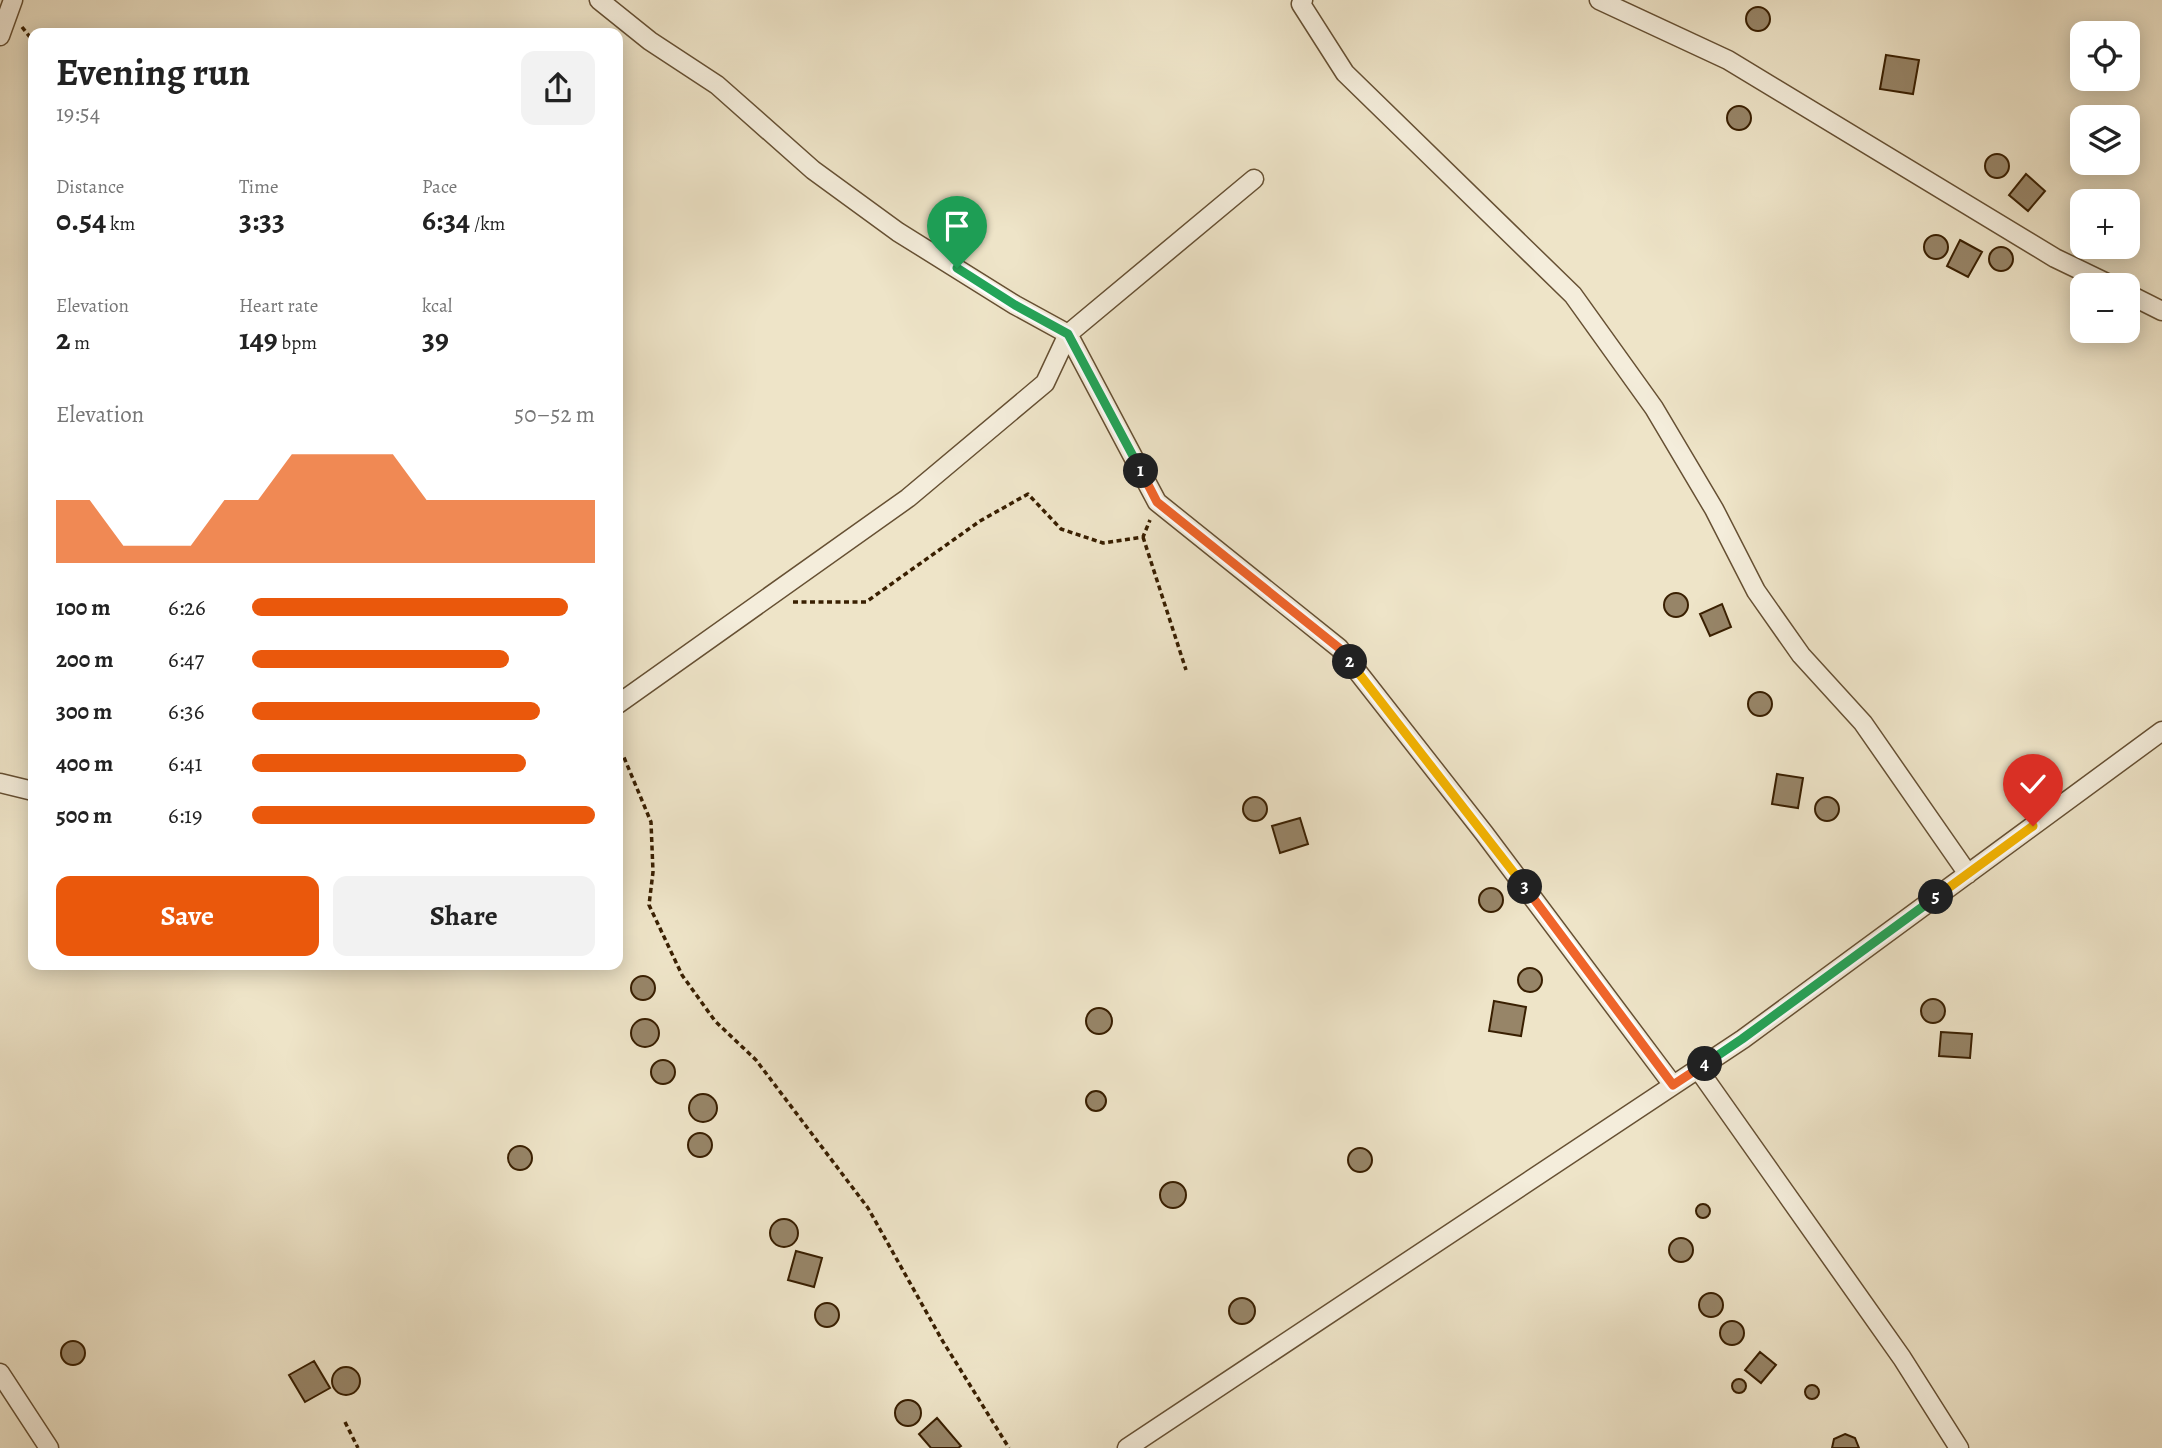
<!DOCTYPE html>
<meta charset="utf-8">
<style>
body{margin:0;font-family:Alegreya,serif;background:#f2f2f2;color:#222;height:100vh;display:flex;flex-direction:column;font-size:26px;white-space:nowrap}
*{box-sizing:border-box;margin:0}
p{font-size:23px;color:#767676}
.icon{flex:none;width:38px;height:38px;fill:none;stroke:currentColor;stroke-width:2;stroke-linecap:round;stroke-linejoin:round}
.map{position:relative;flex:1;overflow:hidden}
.side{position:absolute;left:28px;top:28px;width:595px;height:942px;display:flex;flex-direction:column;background:#fff;border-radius:14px;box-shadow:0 4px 18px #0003}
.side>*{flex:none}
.buttons{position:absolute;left:2070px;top:21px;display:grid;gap:14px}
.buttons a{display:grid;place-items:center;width:70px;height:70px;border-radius:14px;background:#fff;box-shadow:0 4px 18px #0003;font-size:35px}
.pin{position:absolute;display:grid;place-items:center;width:60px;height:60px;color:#fff;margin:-72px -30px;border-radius:50% 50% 50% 0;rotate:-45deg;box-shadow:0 0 7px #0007}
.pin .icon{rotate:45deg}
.km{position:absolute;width:35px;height:35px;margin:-18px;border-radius:50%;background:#222;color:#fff;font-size:19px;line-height:35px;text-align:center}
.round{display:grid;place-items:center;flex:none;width:74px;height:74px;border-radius:14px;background:#f2f2f2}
.overview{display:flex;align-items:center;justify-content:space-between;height:119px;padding:0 28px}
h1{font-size:38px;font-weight:700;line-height:52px}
.figures{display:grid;grid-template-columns:repeat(3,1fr);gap:10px;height:119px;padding:7px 28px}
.figures div{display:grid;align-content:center}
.figures b{font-size:30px;font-weight:700}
.figures small{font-size:19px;font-weight:400}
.figures p{font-size:19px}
.chart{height:196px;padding:14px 28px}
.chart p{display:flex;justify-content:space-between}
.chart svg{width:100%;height:126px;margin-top:7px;fill:#ea580c;opacity:.7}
.cta{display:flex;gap:14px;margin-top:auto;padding:14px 28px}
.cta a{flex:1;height:80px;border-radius:14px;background:#ea580c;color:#fff;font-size:28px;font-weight:700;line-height:80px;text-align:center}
.cta a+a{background:#f2f2f2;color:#222}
ul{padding:0 28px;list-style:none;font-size:23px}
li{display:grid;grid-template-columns:112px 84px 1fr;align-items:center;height:52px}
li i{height:18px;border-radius:9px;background:#ea580c}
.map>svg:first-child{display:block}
</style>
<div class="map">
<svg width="2162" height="1448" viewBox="0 0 2162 1448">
<rect width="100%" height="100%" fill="#eee4c8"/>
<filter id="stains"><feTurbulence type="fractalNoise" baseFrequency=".00286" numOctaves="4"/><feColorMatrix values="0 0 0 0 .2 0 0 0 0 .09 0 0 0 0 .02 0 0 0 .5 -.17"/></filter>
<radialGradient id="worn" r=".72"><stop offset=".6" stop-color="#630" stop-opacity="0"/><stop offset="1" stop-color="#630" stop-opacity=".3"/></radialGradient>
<path fill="#978568" stroke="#391f01" stroke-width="2" d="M1746 19a12 12 0 1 1 24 0a12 12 0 1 1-24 0Z
M1886,55l33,5 -6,34 -33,-5z
M1727 118a12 12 0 1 1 24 0a12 12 0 1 1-24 0Z
M1985 166a12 12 0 1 1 24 0a12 12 0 1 1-24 0Z
M2026,174l19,17 -17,20 -19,-16z
M1924 247a12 12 0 1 1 24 0a12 12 0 1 1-24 0Z
M1960,240l22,12 -14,25 -21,-11z
M1989 259a12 12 0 1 1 24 0a12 12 0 1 1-24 0Z
M1664 605a12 12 0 1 1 24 0a12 12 0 1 1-24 0Z
M1722,604l9,23 -21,9 -10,-22z
M1748 704a12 12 0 1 1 24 0a12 12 0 1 1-24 0Z
M1777,774l26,4 -5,30 -26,-4z
M1815 809a12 12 0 1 1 24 0a12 12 0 1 1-24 0Z
M1243 809a12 12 0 1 1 24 0a12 12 0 1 1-24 0Z
M1300,818l8,26 -28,9 -8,-27z
M1479 900a12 12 0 1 1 24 0a12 12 0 1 1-24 0Z
M1518 980a12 12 0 1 1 24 0a12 12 0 1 1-24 0Z
M631 988a12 12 0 1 1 24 0a12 12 0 1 1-24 0Z
M1921 1011a12 12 0 1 1 24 0a12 12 0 1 1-24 0Z
M1494,1001l32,6 -5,29 -32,-5z
M1086 1021a13 13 0 1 1 26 0a13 13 0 1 1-26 0Z
M631 1033a14 14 0 1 1 28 0a14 14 0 1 1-28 0Z
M1941,1032l31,2 -2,24 -31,-2z
M651 1072a12 12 0 1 1 24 0a12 12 0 1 1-24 0Z
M1086 1101a10 10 0 1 1 20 0a10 10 0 1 1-20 0Z
M689 1108a14 14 0 1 1 28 0a14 14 0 1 1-28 0Z
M688 1145a12 12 0 1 1 24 0a12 12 0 1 1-24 0Z
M508 1158a12 12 0 1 1 24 0a12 12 0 1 1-24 0Z
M1348 1160a12 12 0 1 1 24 0a12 12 0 1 1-24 0Z
M1160 1195a13 13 0 1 1 26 0a13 13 0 1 1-26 0Z
M1696 1211a7 7 0 1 1 14 0a7 7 0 1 1-14 0Z
M770 1233a14 14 0 1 1 28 0a14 14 0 1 1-28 0Z
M1669 1250a12 12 0 1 1 24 0a12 12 0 1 1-24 0Z
M796,1251l26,7 -8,29 -26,-7z
M1699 1305a12 12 0 1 1 24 0a12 12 0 1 1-24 0Z
M1229 1311a13 13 0 1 1 26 0a13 13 0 1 1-26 0Z
M815 1315a12 12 0 1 1 24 0a12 12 0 1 1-24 0Z
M1720 1333a12 12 0 1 1 24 0a12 12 0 1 1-24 0Z
M61 1353a12 12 0 1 1 24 0a12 12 0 1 1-24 0Z
M1760,1352l16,13 -15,18 -16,-13z
M314,1361l16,27 -25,14 -16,-27z
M332 1381a14 14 0 1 1 28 0a14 14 0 1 1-28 0Z
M1732 1386a7 7 0 1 1 14 0a7 7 0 1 1-14 0Z
M1805 1392a7 7 0 1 1 14 0a7 7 0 1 1-14 0Z
M895 1413a13 13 0 1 1 26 0a13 13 0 1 1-26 0Z
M937,1418l24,28 -3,2h-27l-12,-14z
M1845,1434l10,4 4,10h-27l2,-9z"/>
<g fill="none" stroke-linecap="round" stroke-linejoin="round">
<defs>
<path id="minor" d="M599,0l51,41 67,44 96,85 85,62 117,73 53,29 89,168 182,146 145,185 189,252
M1303,0l-2,4 44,69 228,222 81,113 60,101 42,82 45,64 62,68 105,151
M1599,0l129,60 327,198 56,27
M0,36l13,-36
M2128,294l34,17
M618,704l290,-206 137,-115 23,-49 186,-155
M0,783l33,8
M1698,1069l204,289 57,90
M0,1373l49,75
M1127,1448l616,-409 419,-308"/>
</defs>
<use href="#minor" stroke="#665033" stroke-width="21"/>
<path stroke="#391f01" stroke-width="3.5" stroke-dasharray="5 3.5" stroke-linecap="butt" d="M22,27l11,14
M1143,537l43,133
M793,602h73l114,-81 48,-27 33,35 42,14 40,-6 7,-17
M618,752l5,3 28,67 2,50 -4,33 33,70 33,46 41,39 112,148 74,132 67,108
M345,1422l13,26"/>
<use href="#minor" stroke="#f4eddb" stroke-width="18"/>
</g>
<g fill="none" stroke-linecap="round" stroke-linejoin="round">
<defs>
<path id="split-1" d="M957,268l58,37 53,29 73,137"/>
<path id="split-2" d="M1141,471l16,31 182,146 11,14"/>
<path id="split-3" d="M1350,662l175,225"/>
<path id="split-4" d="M1525,887l148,198 32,-21"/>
<path id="split-5" d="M1705,1064l37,-25 194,-142"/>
<path id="split-6" d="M1936,897l97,-71"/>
</defs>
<use href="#split-1" stroke="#fff" stroke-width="14"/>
<use href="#split-2" stroke="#fff" stroke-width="14"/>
<use href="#split-3" stroke="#fff" stroke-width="14"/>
<use href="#split-4" stroke="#fff" stroke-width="14"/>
<use href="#split-5" stroke="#fff" stroke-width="14"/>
<use href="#split-6" stroke="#fff" stroke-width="14"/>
<use href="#split-1" stroke="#22a559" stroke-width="9"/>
<use href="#split-2" stroke="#f0652b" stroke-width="9"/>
<use href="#split-3" stroke="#f5b400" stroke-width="9"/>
<use href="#split-4" stroke="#f0652b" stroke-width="9"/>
<use href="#split-5" stroke="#22a559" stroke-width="9"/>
<use href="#split-6" stroke="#f5b400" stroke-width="9"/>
</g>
<rect width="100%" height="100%" filter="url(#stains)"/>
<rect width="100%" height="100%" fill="url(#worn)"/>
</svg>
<div class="buttons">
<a><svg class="icon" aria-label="locate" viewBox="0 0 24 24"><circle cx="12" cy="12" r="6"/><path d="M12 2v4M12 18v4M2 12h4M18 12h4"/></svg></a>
<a><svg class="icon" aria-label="layers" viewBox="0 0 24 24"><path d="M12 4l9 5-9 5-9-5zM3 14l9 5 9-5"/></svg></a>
<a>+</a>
<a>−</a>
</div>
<div class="pin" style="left:957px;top:268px;background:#1e9e55"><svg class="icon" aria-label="arrive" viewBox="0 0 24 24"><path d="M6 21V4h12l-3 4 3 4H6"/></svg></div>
<div class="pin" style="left:2033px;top:826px;background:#d93025"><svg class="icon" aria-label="check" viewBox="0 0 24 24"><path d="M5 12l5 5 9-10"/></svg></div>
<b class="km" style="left:1141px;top:471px">1</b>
<b class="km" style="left:1350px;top:662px">2</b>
<b class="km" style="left:1525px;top:887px">3</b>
<b class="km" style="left:1705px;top:1064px">4</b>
<b class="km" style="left:1936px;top:897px">5</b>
<section class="side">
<div class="overview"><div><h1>Evening run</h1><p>19:54</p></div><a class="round"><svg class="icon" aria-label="share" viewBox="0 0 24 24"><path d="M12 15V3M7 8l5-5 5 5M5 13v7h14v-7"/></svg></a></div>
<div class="figures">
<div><p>Distance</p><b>0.54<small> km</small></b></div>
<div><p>Time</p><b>3:33</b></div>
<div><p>Pace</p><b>6:34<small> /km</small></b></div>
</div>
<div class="figures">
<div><p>Elevation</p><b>2<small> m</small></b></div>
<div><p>Heart rate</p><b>149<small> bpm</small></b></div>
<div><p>kcal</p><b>39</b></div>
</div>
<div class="chart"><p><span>Elevation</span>50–52 m</p>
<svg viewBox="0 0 160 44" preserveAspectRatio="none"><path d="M0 44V22L10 22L20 38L30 38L40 38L50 22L60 22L70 6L80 6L90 6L100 6L110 22L120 22L130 22L140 22L150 22L160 22V44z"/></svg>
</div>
<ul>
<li><b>100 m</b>6:26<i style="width:92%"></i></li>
<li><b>200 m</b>6:47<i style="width:75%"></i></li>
<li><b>300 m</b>6:36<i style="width:84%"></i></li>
<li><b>400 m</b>6:41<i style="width:80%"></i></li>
<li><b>500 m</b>6:19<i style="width:100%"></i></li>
</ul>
<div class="cta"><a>Save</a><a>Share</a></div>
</section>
</div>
